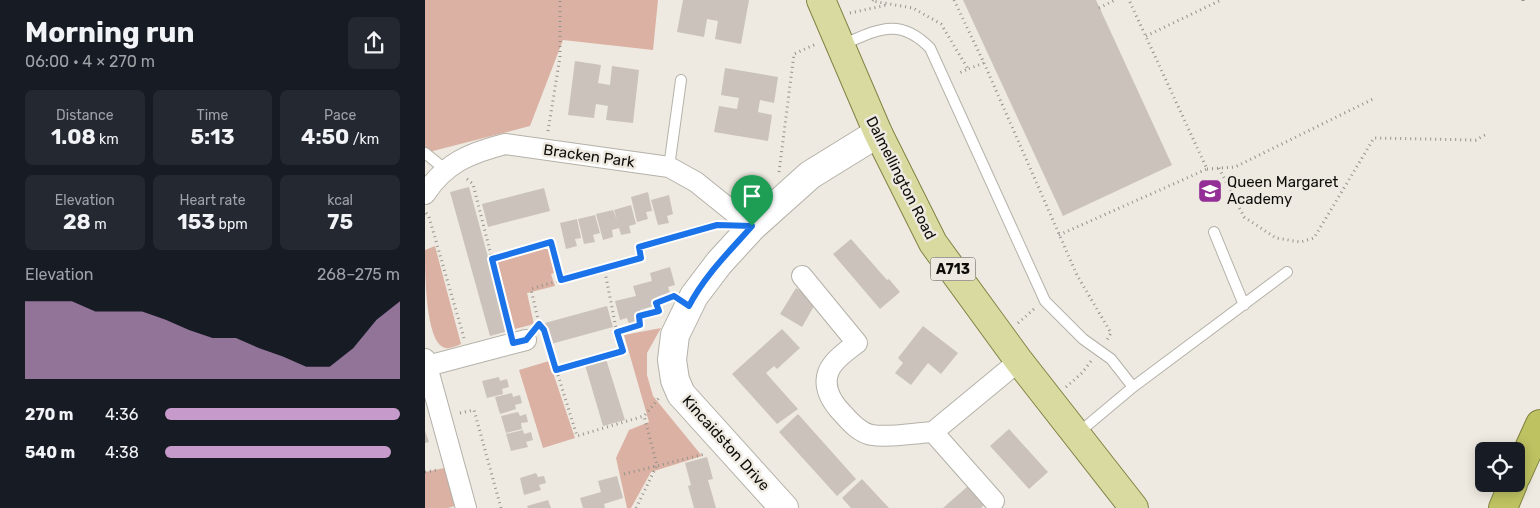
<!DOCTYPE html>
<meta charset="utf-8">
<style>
body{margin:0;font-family:Rubik,sans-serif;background:#242831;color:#f1f3f6;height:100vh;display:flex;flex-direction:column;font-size:19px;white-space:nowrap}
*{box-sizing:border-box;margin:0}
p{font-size:16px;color:#9ea1a6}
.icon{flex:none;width:28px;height:28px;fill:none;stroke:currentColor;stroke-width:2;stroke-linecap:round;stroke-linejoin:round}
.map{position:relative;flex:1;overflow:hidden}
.sheet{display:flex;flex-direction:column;background:#171b24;width:425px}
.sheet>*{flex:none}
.buttons{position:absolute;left:1050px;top:442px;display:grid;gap:10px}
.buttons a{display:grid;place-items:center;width:50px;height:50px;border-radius:8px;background:#171b24;box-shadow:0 2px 12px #0003;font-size:25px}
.pin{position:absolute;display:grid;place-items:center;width:42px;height:42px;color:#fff;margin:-51px -21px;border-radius:50% 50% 50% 0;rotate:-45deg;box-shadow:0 0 5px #0007}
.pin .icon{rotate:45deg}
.round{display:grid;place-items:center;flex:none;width:52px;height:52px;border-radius:8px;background:#242831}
.summary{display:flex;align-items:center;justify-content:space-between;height:85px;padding:0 25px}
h1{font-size:28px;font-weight:700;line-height:38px}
.stats{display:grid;grid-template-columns:repeat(3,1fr);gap:8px;height:85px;padding:5px 25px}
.stats div{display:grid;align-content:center;border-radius:8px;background:#242831;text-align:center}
.stats b{font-size:21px;font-weight:700}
.stats small{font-size:14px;font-weight:400}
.stats p{font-size:14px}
.chart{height:140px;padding:10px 25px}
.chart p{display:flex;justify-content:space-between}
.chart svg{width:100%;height:90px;margin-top:5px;fill:#c69aca;opacity:.7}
ul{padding:0 25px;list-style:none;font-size:16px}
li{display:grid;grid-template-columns:80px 60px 1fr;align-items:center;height:38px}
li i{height:12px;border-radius:6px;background:#c69aca}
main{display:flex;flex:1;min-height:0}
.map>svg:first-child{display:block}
</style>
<main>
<section class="sheet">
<div class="summary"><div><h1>Morning run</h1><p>06:00 · 4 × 270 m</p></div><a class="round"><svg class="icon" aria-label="share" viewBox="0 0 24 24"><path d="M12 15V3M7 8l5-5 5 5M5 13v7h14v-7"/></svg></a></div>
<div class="stats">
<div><p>Distance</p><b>1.08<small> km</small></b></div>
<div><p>Time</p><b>5:13</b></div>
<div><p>Pace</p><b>4:50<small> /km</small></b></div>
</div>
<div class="stats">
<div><p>Elevation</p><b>28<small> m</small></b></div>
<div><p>Heart rate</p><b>153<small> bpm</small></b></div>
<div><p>kcal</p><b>75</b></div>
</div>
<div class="chart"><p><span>Elevation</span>268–275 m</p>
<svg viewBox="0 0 160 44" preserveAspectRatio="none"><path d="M0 44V6L10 6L20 6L30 11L40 11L50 11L60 15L70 20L80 24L90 24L100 29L110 33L120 38L130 38L140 29L150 15L160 6V44z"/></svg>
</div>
<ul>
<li><b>270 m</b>4:36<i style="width:100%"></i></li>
<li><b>540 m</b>4:38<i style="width:96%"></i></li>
</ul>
</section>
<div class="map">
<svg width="1115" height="508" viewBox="0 0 1115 508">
<rect width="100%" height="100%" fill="#eeeae1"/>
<path fill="#dbb1a3" d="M0,0h233l-5,50 -90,-10 -33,86 -105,27z
M129,244l9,26 -12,4 4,12 -28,7 7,31 -19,5 -18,-68z
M10,246l26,98c-5,2 -11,5 -15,4 -21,-3 -21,-77 -21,-98z
M236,328l-14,25v22l6,21 49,60 -51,16 -20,36h-4l-11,-50 13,-28 20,-8 -25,-87z
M124,361l26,77 -32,10 -24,-78z
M29,466l10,37 -16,5h-23v-36z"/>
<path fill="#cac2bb" d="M258,0h66l-8,44 -26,-5 3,-18 -11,-2 -3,18 -27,-5z
M538,0h133l76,165 -109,51z
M150,61l26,4 -3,18 12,2 2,-19 27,4 -6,53 -27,-3 2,-14 -12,-2 -2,14 -26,-3z
M300,68l53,9 -4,26 -14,-3 -2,12 14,3 -4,26 -54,-9 5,-26 18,3 2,-11 -18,-3z
M44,187l39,144 -18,5 -40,-144z
M119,188l6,23 -62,16 -6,-23z
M223,192l4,19 -6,1 2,7 -11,3 -6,-25z
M244,195l4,19 -6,2 2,7 -11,2 -7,-25z
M206,205l5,19 -7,2 2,7 -10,2 -2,-7 -7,2 1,7 -10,3 -7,-26 17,-4 4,10 -3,-10z
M170,215l5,18 -7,2 2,7 -11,2 -6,-25z
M152,219l4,19 -6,1 2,7 -11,3 -6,-26z
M426,239l36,41 2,-1 11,13 -20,17 -47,-55z
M245,267l5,18 -7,2 2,6 -13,4v2l-6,1 2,6 -13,4v4l-6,1 2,7 -7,2 -2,-6 -7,2 -5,-19 21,-5 -3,-10 19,-5 -2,-8z
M371,288l21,13 -15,26 -22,-13z
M182,306l6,21 -62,17 -6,-21z
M498,326l35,27 -17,21 -13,-11 -17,22 -16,-12 8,-10 -5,-5z
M357,329l18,19 -23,21 -3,-3 -8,7 32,36 -21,15 -45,-50z
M181,359l19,61 -22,6 -18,-61z
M74,377l1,4 7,-2 2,8 -7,2 1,5 -16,4 -5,-17z
M87,393l1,4 7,-2 2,8 -7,2 1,4 -16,5 -5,-17z
M93,412l2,4 6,-2 2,8 -7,1 1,6 -16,4 -5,-17z
M373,414l58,65 -19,17 -58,-64z
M584,429l39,43 -19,17 -39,-43z
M98,430l1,4 7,-2 2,8 -7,2 2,5 -17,4 -5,-17z
M0,431l4,11 -4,1z
M282,457l6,22 -5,1 8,28h-22l-6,-22 3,-1 -6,-22z
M111,473l2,4 6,-1 2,7 -7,2 2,5 -17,5 -4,-17z
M192,476l6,22 -19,6 1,4h-22l-3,-10 21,-6 -3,-11z
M437,479l27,29h-38l-9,-10z
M543,486l17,18 -4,4h-38z
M123,500l3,8h-23l-1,-2z"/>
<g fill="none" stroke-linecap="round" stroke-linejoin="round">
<defs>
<path id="lane" d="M417,45c35,-15 57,-29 88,3l115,253 38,38 28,20 22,28
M0,153l21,17
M244,167l12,-87
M789,232l30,73
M652,434l56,-47 154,-115"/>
<path id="street" d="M0,194c20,-31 45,-41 80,-50l164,23 27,15 56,45
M377,276l55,67c-8,6 -18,13 -24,21 -14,18 -3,37 11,51 7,8 16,18 28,20 19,3 41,-2 61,-3
M0,359l41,149
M2,366l99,-26
M569,501l-61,-69 86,-71"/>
<path id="secondary" d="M359,508l-103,-114 -6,-14 -3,-20 3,-25 19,-39 25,-33 33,-36 58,-52 68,-42"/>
<path id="primary" d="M396,0l57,133 55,110 86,118 115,147"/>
<path id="highway" d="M1091,477l24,-53
M1078,508l10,-24"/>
</defs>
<use href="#lane" stroke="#b4b1a8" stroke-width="12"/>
<use href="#street" stroke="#b4b1a8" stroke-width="22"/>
<use href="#secondary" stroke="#b4b1a8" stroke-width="30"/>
<use href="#primary" stroke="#808343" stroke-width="30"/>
<use href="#highway" stroke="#808343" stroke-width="30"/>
<path stroke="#95928c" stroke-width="3" stroke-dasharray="1 4" stroke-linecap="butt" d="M448,0l-1,1 41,7 28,16 27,45 -11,5
M529,0l30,63 -16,6
M1098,1v-1
M674,8l16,-8
M425,13l37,-8
M721,36l75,-36
M559,63l93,212 34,58 -4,7
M123,131l12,-74v-57
M794,168l25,49 32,21 24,4 14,-4 60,-100 102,2 9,-5
M782,169l28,-2 138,-68
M354,172l15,-118 22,-10
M42,179l6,5 36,142
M1,213l3,4 35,121
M634,235l148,-66 -78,-169
M67,259l59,-17 10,38
M179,267l13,66
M593,323l16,-14
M112,326l2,-2 -8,-35 67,-20 43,-11 -2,-11 79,-22
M121,337l31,99 67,-20
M131,370l67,-19 -6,-18 23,-8 -1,-9 20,-5 -3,-8 12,-5
M641,387l16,-14 9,-12
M35,413l14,-3 27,98
M0,472l12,-2
M199,474l81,-20
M211,508l21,-43 -13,-49 15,-18"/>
<use href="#lane" stroke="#fff" stroke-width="10"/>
<use href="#street" stroke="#fff" stroke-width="20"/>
<use href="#secondary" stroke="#fff" stroke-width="28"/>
<use href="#primary" stroke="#d8daa0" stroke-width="28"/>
<use href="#highway" stroke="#bec261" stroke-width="28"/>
</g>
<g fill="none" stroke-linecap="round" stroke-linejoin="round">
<defs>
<path id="route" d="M292,225l35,1c-22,25 -48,50 -63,80l-15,-10 -18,7 3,8 -20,5 1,9 -23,7 6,19 -67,19 -12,-40 -5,-6 -13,16 -13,3 -21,-84 59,-17 10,38 80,-22 -2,-11z"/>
</defs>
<use href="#route" stroke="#fff" stroke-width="10"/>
<use href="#route" stroke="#1a73e8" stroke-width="6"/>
</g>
<defs>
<symbol id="school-square" viewBox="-11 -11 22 22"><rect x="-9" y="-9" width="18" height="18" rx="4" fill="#922e95" stroke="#eeeae1"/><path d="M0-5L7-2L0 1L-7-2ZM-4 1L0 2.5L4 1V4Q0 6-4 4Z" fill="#fff"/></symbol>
</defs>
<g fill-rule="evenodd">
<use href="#school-square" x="771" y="177" width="28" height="28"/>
</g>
<g text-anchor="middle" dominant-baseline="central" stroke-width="5" stroke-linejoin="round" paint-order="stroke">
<rect fill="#eeeae1" stroke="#514f4a" stroke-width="1" x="505.5" y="257.5" width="45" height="23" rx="4"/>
<g font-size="14" font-weight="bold" fill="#0e0d0a">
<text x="528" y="269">A713</text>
</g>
<g font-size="15" fill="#0e0d0a" stroke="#eeeae1">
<text transform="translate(164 156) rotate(8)">Bracken Park</text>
<text transform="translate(476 178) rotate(63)">Dalmellington Road</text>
<text transform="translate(301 443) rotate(48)">Kincaidston Drive</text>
</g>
<g font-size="15" fill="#0e0d0a" stroke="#eeeae1" text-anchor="start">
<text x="802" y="182">Queen Margaret<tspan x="802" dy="17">Academy</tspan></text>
</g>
</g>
</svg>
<div class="buttons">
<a><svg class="icon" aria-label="locate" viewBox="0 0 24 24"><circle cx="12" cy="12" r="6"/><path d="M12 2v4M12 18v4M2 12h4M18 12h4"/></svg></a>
</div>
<div class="pin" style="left:327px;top:226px;background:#1e9e55"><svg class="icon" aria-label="arrive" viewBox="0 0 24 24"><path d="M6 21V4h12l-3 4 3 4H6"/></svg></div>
</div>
</main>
